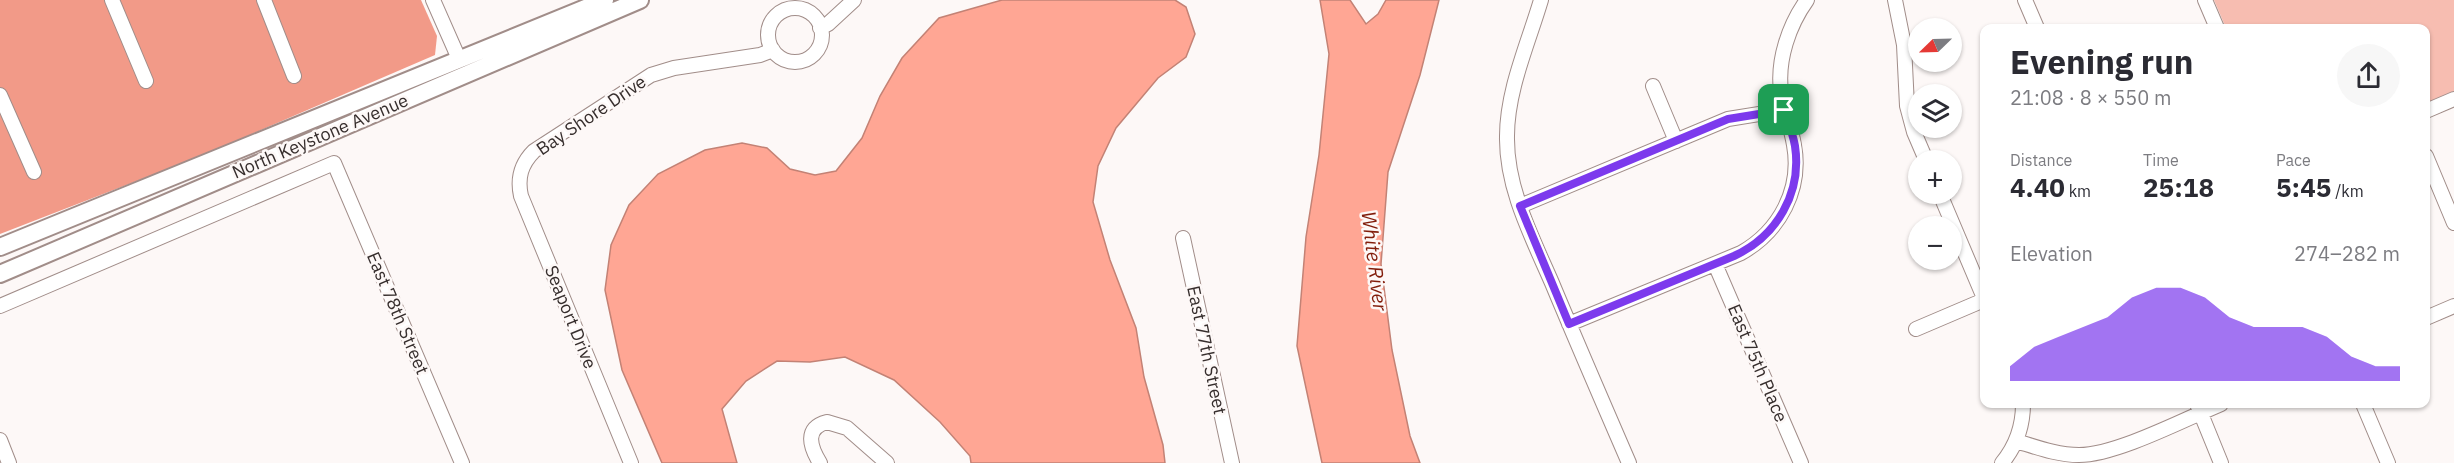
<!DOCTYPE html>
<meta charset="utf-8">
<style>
body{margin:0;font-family:"IBM Plex Sans",sans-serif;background:#f7f7f7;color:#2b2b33;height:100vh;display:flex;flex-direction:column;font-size:22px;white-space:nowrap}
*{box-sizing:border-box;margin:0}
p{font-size:20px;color:#7c7c81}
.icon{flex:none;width:33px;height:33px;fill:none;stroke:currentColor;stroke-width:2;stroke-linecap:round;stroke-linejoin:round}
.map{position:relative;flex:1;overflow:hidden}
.details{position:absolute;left:1980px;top:24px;width:450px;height:384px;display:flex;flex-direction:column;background:#fff;border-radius:12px;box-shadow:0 2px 4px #0004}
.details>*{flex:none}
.needle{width:39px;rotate:247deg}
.controls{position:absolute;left:1908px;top:18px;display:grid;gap:12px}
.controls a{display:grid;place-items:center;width:54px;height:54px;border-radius:50%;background:#fff;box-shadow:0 2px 4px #0004;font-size:30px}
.pin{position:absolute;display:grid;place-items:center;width:51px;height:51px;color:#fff;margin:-26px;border-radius:12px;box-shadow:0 3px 9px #0006}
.round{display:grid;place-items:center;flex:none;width:63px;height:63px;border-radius:32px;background:#f7f7f7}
.head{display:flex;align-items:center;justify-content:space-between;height:102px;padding:0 30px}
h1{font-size:33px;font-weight:700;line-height:45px}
.metrics{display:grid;grid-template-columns:repeat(3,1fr);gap:9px;height:102px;padding:6px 30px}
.metrics div{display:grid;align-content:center}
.metrics b{font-size:26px;font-weight:700}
.metrics small{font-size:16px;font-weight:400}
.metrics p{font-size:16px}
.chart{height:168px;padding:12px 30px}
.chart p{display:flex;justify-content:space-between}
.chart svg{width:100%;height:108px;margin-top:6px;fill:#7c3aed;opacity:.7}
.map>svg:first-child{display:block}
</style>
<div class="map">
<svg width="2454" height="463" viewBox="0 0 2454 463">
<rect width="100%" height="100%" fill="#fdf8f7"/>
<path fill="#f7bdb1" d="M2214,0h240v91l-28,12v-75h-200z"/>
<path fill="#f29a88" d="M0,0h421l16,36 -2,19 -239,103 -196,76z"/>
<path fill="#ffa694" stroke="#c38275" stroke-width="1.5" d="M1002,0h173l11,7 9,27 -9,23 -28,21 -42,50 -18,38 -5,36 17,58 26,68 8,49 19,68 2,18h-194l-1,-7 -30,-34 -46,-42 -49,-23 -35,5 -33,-1 -31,20 -24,28 15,54h-75l-40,-93 -17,-80 6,-45 18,-40 29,-31 47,-24 37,-7 25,5 23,21 25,6 21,-4 26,-33 18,-42 22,-38 37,-40z
M1320,0h30l16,24 12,-10 8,-14h53l-19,75 -32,97 -7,92 11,86 18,86 10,27h-98l-25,-117 9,-109 13,-82 10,-101z"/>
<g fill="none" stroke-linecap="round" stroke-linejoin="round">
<defs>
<path id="minor" d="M112,0l34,81
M264,0l30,76
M433,0l26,59
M1541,0c-13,44 -34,90 -34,136 -1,52 25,101 45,147 25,60 51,120 77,180
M1895,0l9,45 3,61 7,26 12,28
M2025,0l12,28
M2205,0l12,28
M768 35a27 27 0 1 1 54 0a27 27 0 1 1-54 0Z
M820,28l8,-4 26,-24
M1653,86l23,55
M0,95l34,77
M2426,111l28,-12
M2426,156l28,67
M1940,194l44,104
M1520,206l208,-87 56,-9
M1183,238l49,225
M1715,264l86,199
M0,306l334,-143 128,300
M2426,318l28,-12
M1569,324l172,-71c39,-22 61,-64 53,-108 -3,-18 -10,-36 -13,-54 -4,-31 8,-66 26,-91
M1916,329l68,-29
M2197,404l24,59
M2363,404l25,59
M0,440l9,23
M2016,441c20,6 41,14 63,14 37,0 106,-36 142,-51
M631,463l-110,-267c-4,-18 0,-32 13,-45l117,-76 23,-7 86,-13 13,-5
M820,463c-10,-16 -16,-35 7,-41l20,6 40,35
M2002,463c14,-17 21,-38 21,-59"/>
<path id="major" d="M0,247l605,-247
M0,274l640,-274"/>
</defs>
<use href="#minor" stroke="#a18d89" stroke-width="16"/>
<use href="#major" stroke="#a18d89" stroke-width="20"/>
<use href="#minor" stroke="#fff" stroke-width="14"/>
<use href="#major" stroke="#fff" stroke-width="16"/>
</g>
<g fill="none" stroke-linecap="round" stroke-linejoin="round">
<defs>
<path id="route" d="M1784,110c4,11 9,24 11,36 7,47 -18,90 -61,110l-165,68 -49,-118 208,-87z"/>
</defs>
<use href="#route" stroke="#fff" stroke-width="12"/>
<use href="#route" stroke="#7c3aed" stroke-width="8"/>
</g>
<g text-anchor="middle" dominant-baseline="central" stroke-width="5" stroke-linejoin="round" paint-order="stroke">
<g font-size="18" fill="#362e2d" stroke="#fdf8f7">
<text transform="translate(591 115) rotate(-34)">Bay Shore Drive</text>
<text transform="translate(320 136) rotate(-23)">North Keystone Avenue</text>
<text transform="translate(398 313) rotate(67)">East 78th Street</text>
<text transform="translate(571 317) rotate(68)">Seaport Drive</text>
<text transform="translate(1207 350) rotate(78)">East 77th Street</text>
<text transform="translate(1758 363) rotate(67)">East 75th Place</text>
</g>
<g font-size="20" font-style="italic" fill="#821d0b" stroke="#fdf8f7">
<text transform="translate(1375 261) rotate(83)">White River</text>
</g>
</g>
</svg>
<div class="controls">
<a><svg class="needle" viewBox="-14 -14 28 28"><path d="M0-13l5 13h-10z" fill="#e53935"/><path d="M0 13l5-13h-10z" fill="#7c7c81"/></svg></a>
<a><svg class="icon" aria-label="layers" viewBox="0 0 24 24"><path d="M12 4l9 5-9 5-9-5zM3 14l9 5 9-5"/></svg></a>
<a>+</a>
<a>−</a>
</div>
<div class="pin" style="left:1784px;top:110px;background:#1e9e55"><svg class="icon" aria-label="arrive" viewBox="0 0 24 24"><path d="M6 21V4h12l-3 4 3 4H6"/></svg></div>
<section class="details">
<div class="head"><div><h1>Evening run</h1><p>21:08 · 8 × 550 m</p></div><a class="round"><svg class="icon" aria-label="share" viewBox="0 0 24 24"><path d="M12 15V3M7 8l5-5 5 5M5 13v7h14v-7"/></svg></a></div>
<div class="metrics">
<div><p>Distance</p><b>4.40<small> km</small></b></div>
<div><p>Time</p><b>25:18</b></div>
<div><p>Pace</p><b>5:45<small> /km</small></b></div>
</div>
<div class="chart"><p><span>Elevation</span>274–282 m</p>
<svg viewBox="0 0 160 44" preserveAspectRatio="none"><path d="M0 44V38L10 30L20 26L30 22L40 18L50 10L60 6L70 6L80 10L90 18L100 22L110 22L120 22L130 26L140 34L150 38L160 38V44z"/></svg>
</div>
</section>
</div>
